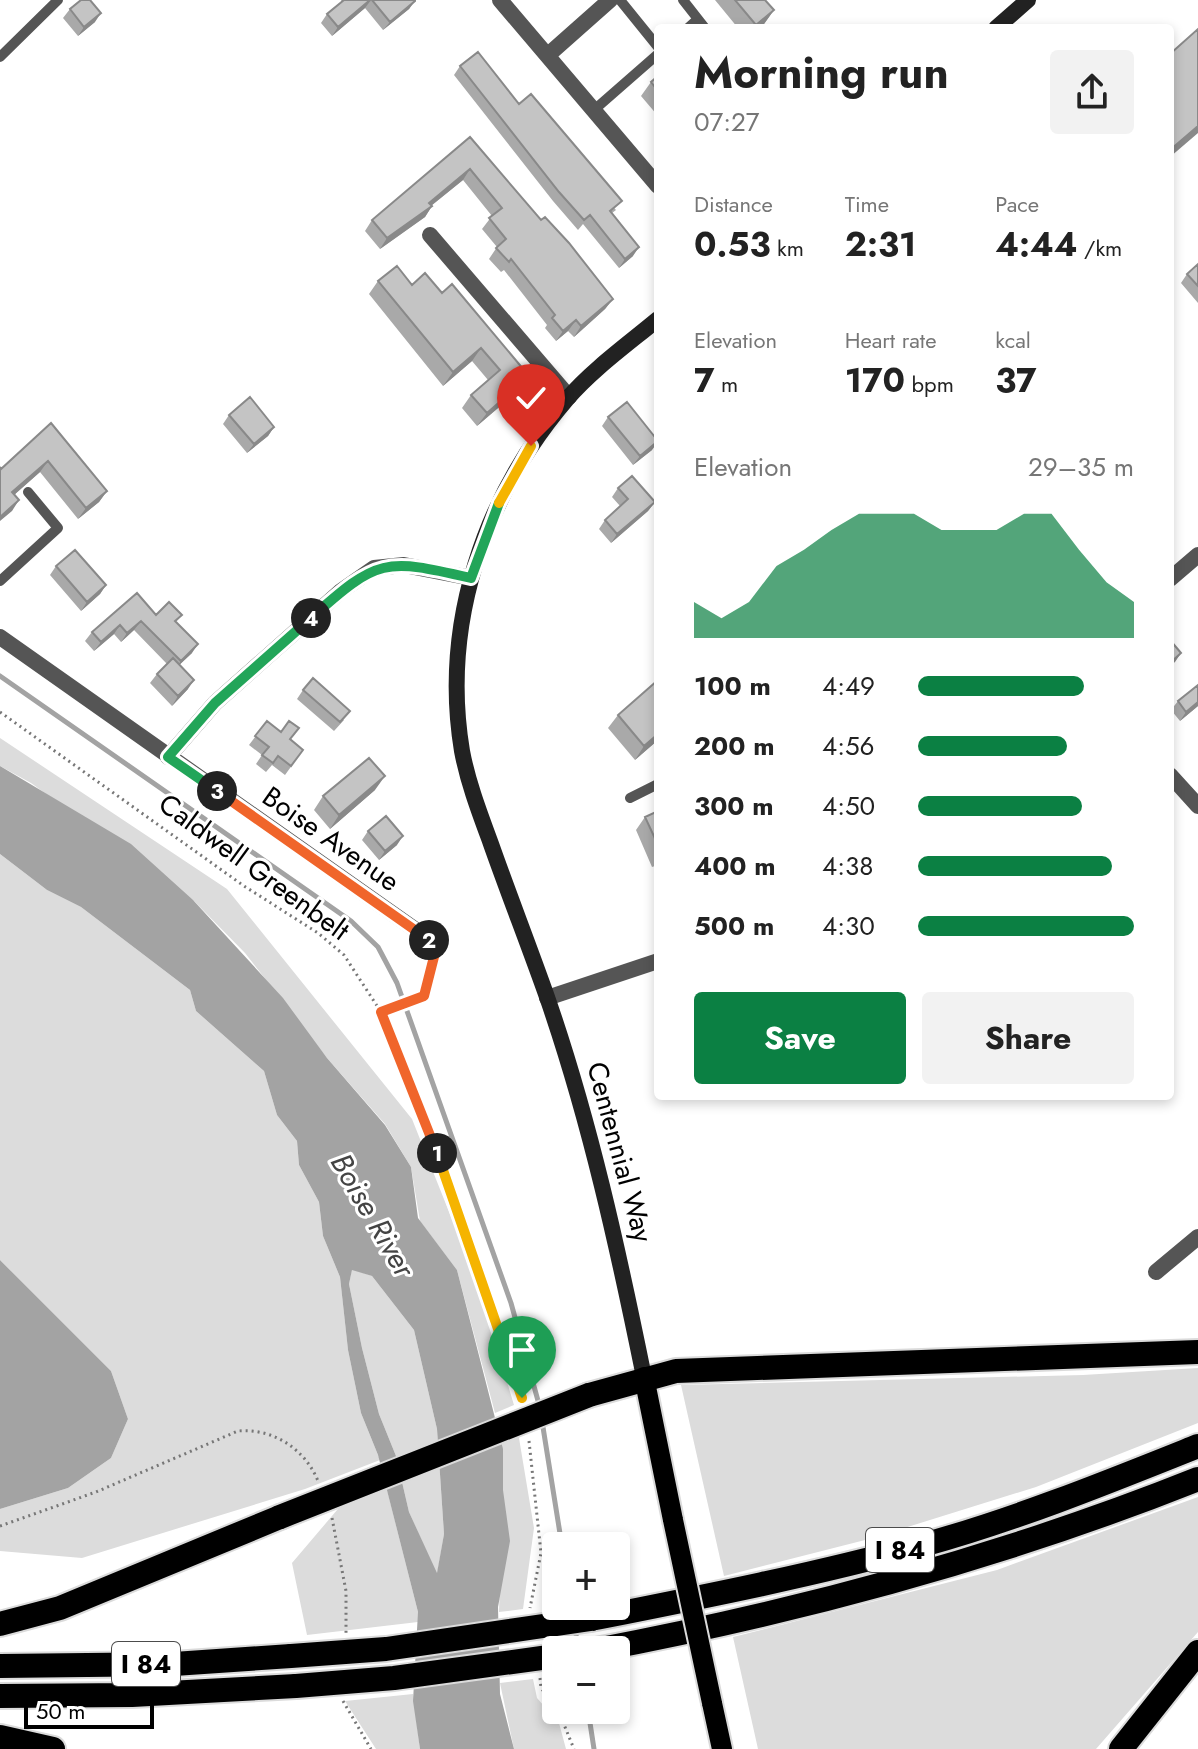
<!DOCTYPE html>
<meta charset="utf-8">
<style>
body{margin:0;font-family:Jost,sans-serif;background:#f2f2f2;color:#222;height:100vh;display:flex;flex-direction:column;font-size:30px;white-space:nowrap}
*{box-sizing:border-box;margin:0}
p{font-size:26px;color:#767676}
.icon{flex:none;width:44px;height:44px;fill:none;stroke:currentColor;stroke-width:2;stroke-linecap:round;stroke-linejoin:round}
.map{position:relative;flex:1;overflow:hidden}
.details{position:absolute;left:654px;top:24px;width:520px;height:1076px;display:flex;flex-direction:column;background:#fff;border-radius:8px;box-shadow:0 4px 12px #0003}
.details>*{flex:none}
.controls{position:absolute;left:542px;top:1532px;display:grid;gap:16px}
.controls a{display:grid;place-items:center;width:88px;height:88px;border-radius:8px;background:#fff;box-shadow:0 4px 12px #0003;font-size:40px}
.scale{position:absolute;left:24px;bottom:20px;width:130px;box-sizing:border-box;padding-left:8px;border:4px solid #000;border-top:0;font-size:22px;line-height:28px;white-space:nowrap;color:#000;-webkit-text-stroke:6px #fff;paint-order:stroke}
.pin{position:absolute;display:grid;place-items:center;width:68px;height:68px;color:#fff;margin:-82px -34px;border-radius:50% 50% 50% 0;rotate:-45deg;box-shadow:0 0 8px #0007}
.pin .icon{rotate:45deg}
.km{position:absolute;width:40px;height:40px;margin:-20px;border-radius:50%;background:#222;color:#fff;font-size:22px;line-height:40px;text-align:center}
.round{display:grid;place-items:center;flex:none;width:84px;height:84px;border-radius:8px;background:#f2f2f2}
.summary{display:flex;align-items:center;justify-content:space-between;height:136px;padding:0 40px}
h1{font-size:44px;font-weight:700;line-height:60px}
.stats{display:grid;grid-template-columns:repeat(3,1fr);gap:12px;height:136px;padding:8px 40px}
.stats div{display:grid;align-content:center}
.stats b{font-size:34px;font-weight:700}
.stats small{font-size:22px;font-weight:400}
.stats p{font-size:22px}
.chart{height:224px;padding:16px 40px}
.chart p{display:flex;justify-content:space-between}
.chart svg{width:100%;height:144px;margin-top:8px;fill:#0b8043;opacity:.7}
.primary-button{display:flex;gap:16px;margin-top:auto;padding:16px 40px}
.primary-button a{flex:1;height:92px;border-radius:8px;background:#0b8043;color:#fff;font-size:32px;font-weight:700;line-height:92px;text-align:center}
.primary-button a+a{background:#f2f2f2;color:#222}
ul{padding:0 40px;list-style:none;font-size:26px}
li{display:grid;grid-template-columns:128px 96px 1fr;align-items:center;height:60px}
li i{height:20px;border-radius:10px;background:#0b8043}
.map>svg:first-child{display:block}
</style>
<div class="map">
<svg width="1198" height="1749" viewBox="0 0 1198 1749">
<rect width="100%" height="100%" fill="#fff"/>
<path fill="#dcdcdc" d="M0,738l227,151 185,230 63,158 39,128 -19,8 -38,-143 -37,-49 -9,-54 -26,-43 -58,-66 -82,-105 -50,-51 -164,-119 -31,-17z
M0,854l47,36 34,17 109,83 6,21 68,60 13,44 20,26 2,24 20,37 4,34 17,41 8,73 13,63 19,47 -75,29 -223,69 -82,-7v-42l68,-21 43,-30 17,-39 -17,-48 -111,-111z
M352,1269l20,7 42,54 23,99 7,105 -7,41 -28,-63 -13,-56 -17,-42 -17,-66 -13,-64z
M1198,1368v55l-162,64 -167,52 -145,37 -43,-191 402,-10z
M518,1432l16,96 -11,81 -24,3 4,-122 -3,-52z
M386,1486l32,126v10l-111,13 -15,-72 51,-60z
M1198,1497v135l-102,117h-338l-25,-112 264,-67z
M533,1679l4,19 22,25 7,26h-52l-14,-66z
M413,1694l7,55h-44l-31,-48z"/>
<path fill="#a3a3a3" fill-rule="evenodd" d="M0,766l131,78 62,56 90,98 44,60 58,67 26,42 7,51 39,52 46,179v41l7,51 -12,66 2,87 14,55h-94l-7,-48 5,-89 -40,-157 -17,-42 -13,-63 -8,-73 -17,-41 -4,-34 -20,-37 -2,-24 -20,-26 -13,-44 -68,-60 -6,-21 -109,-83 -34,-17 -47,-36zM352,1270l20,6 42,54 23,99 7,105 -7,39 -28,-61 -13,-56 -17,-42 -17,-66 -13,-64z
M0,1260l111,111 17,48 -17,39 -43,30 -68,21z"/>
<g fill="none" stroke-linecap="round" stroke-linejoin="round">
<path stroke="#a3a3a3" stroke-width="5" d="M0,676l351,245 27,26 19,36 114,320 29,105
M542,1421l20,125
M575,1627l3,23
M588,1710l6,39"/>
<defs>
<path id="primary" d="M644,1377l29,143
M712,1703l10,46"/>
<path id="motorway" d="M589,1395l87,-24 522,-19
M591,1619c111,-22 223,-44 332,-74 94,-26 185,-63 275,-99
M0,1624l60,-16 220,-91
M596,1650c206,-39 407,-93 602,-171
M0,1666l174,-2 117,-8
M0,1696l132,-1 164,-9
M0,1737l53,12
M1121,1749l77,-97"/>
</defs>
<use href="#primary" stroke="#dbdbdb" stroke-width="24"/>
<use href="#motorway" stroke="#dbdbdb" stroke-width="28"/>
<path stroke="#777" stroke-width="3" stroke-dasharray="2 4" stroke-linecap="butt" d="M0,712l244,174 74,47 26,22 37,57 44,107 97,279
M381,1012l43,-16 9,-37
M529,1441l12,112 -11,55
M332,1518l14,73v42
M0,1526l96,-34 142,-61c35,-3 67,18 80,50
M540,1678l1,10 15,19
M343,1701l28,48
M558,1710l16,39"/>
<path stroke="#555" stroke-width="10" d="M620,0l38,47
M683,0l22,28
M688,28l10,-9
M0,57l58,-57
M594,110l64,-56
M0,581l58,-53 -30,-36
M630,798l28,-14"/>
<path stroke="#555" stroke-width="16" d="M500,0l158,186
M548,55l62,-55
M430,235l139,162
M1170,579l28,-24
M0,637l437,308
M168,757l47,-54 126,-112 33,-23 30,-3 67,13
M1170,775l28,31
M547,998l111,-37
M1156,1272l42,-35"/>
<path stroke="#222" stroke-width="16" d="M996,28l32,-28
M644,1377c-26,-128 -54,-256 -97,-380 -18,-51 -38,-102 -56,-153 -11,-30 -23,-61 -29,-93 -21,-127 22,-255 105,-352 26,-30 61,-55 91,-80"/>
<use href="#primary" stroke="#000" stroke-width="20"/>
<use href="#motorway" stroke="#000" stroke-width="24"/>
<defs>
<path id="primary-bridge" d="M673,1520l39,183"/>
<path id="motorway-bridge" d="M280,1517l309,-122
M291,1656l95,-7 205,-30
M296,1686l98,-8 162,-22"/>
</defs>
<use href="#primary-bridge" stroke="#dbdbdb" stroke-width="24" stroke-linecap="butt"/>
<use href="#motorway-bridge" stroke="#dbdbdb" stroke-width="28" stroke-linecap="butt"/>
<use href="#primary-bridge" stroke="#000" stroke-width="20"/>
<use href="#motorway-bridge" stroke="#000" stroke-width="24"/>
</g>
<path fill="#a9a9a9" d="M341,0h74l-6,9 -26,21 -18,-22 -33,28 -11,-13 6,-9 15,-12z
M715,0h50l9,10 -10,14 -5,4h-21z
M70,9l25,13 -17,14 -15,-18z
M460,66l59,38 97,106 -4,3 21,43 -14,12 -36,-44 -5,6 -25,-29 -99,-126z
M658,76v40l-17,-20 10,-14z
M470,137l71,83 72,79 -8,10 -31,28 -6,-6 -12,10 -11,-13 2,-3 -43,-55 -3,2 -12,-13 8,-12 -15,-18 10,-13 -29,-36 -32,26h1l-7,11 -45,32 -15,-18 7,-11z
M1198,264v39l-17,-20 6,-9z
M425,273l94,117 -42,36 -15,-18 9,-13 17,-15 -16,-19 -29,25 -74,-92 9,-13 34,4z
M658,384v11l-4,-5z
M229,415l45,12 -6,9 -21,17 -24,-29z
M608,417l44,33 -19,15 -31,-39z
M51,423l56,68 -8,11 -21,17 -38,-47 -25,22 -3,17 -11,-42z
M618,488l37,14 -7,9 -37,32 -12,-14 6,-9 15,-14 -8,-9z
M56,566l50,19 -6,9 -19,17 -31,-36z
M156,615h26l-6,7 16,31 -13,12 9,24 -16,17 -22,-23 7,-9 10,-10 -33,-34 -13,12 -7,-8 -20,17 -9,-10 7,-9z
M303,690l41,30 -10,11 -37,-32z
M1178,701l20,5 -18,15 -9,-11z
M618,715l40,25 -23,20 -27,-32z
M267,721l36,29 -18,25 -13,-10 -6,7 -10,-8 6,-9 -13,-10z
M375,790l-45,39 -16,-19 9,-14z
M658,811v54l-6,2 -16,-37 9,-13z
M368,831l29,14 -18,15 -17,-20z"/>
<path fill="#898989" d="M371,0l-6,8 -33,28 6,-9z
M415,1l-6,8 -26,21 7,-8z
M774,10l-10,14 -5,4h-5z
M101,13l-6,9 -17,14 6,-9z
M1198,126v7l-28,24v-7z
M470,169l-7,11 -41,33 7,-10z
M432,206l-7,11 -45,32 7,-11z
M639,247l-6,9 -14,12 6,-9z
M613,299l-8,10 -31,28 7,-11z
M576,320l-8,11 -12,10 7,-10z
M481,348l-9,13 -29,25 10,-14z
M529,376l-10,14 -42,36 10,-13z
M274,427l-6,9 -21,17 7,-9z
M658,442l-6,8 -19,15 7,-9z
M48,461l-8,11 -35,31 7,-11z
M107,491l-8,11 -21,17 8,-11z
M19,500l-7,11 -12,10v-4z
M655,502l-7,9 -37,32 6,-9z
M106,585l-6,9 -19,17 6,-9z
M141,621l-7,9 -13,12 6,-9z
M120,625l-6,9 -20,17 7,-9z
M198,644l-6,9 -18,17 7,-9z
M1181,653l-6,9 -5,4v-3z
M194,680l-6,9 -16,17 6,-10z
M1198,702v4l-18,15 6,-9z
M658,734v6l-23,20 9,-14z
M385,776l-10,14 -45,39 9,-14z
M403,836l-6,9 -18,15 6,-9z"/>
<path fill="#c4c4c4" stroke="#898989" stroke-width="2" d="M81,0h9l11,13 -17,14 -14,-18z
M344,0h26l-32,27 -11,-13z
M372,0h43v1l-25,21z
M735,0h30l9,10 -18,15z
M1198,29v97l-28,24v-96z
M478,52l41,52 12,-10 91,107 -12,10 29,36 -14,12 -35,-44 -6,5 -25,-28 -99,-126z
M658,76v15l-7,-9z
M470,137l71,83 4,-3 24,26 44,56 -32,27 -5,-6 -13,11 -11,-13 3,-3 -44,-56 -2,3 -13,-14 10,-9 -17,-21 13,-10 -32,-39 -41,34 3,3 -45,32 -15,-18z
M1198,264v22l-11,-12z
M397,266l15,19 13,-12 17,20 10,-9 77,92 -42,37 -16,-18 29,-25 -19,-22 -28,24 -75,-91z
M250,397l24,30 -20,17 -25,-29z
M627,402l31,39 -18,15 -32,-39z
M51,423l56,68 -21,17 -38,-47 -36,31 7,8 -19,17v-50l1,2z
M632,476l23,26 -38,32 -12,-14 23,-21 -10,-11z
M75,550l31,35 -19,17 -31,-36z
M137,593l19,22 13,-13 13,13 -7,6 23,23 -17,17 -40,-40 -14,12 -7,-8 -19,17 -9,-10z
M1170,640l11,13 -11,10z
M173,658l21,22 -16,16 -21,-22z
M313,678l37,33 -10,11 -37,-32z
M658,680v54l-14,12 -26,-31z
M1198,685v17l-12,10 -8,-11z
M267,721l14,11 8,-11 10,7 -9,11 13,11 -12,16 -13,-10 -5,7 -11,-8 7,-8 -14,-11z
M369,758l16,18 -46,39 -16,-19z
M658,811v34l-13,-28z
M386,816l17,20 -18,15 -17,-20z"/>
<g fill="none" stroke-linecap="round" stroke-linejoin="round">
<defs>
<path id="split-1" d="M437,1153l85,245"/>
<path id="split-2" d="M429,940l8,5 -13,51 -43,16 56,141"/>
<path id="split-3" d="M217,791l212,149"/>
<path id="split-4" d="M217,791l-49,-34 47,-54 96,-85"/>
<path id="split-5" d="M311,618c67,-60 73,-60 160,-40l28,-75"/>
<path id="split-6" d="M499,503l32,-57"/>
</defs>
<use href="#split-1" stroke="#fff" stroke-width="16"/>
<use href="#split-2" stroke="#fff" stroke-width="16"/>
<use href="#split-3" stroke="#fff" stroke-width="16"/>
<use href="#split-4" stroke="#fff" stroke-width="16"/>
<use href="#split-5" stroke="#fff" stroke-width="16"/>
<use href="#split-6" stroke="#fff" stroke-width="16"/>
<use href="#split-1" stroke="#f5b400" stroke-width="10"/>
<use href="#split-2" stroke="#f0652b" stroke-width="10"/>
<use href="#split-3" stroke="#f0652b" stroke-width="10"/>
<use href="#split-4" stroke="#22a559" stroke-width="10"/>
<use href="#split-5" stroke="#22a559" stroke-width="10"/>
<use href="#split-6" stroke="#f5b400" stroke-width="10"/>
</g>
<g text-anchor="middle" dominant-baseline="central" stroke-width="6" stroke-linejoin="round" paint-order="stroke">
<g fill="#fff" stroke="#4c4c4c" stroke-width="2">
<rect x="866" y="1528" width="68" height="44" rx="6"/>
<rect x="112" y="1642" width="68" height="44" rx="6"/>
</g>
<g font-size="26" font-weight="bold" fill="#000">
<text x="900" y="1550">I 84</text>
<text x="146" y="1664">I 84</text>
</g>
<g font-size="28" fill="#000" stroke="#fff">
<text transform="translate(331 839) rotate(35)">Boise Avenue</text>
<text transform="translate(254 867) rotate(36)">Caldwell Greenbelt</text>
<text transform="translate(620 1152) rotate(75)">Centennial Way</text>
</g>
<g font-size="30" font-style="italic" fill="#444" stroke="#fff">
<text transform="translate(373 1215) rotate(60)">Boise River</text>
</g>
</g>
</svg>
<div class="controls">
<a>+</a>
<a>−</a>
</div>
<div class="scale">50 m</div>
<div class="pin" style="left:522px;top:1398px;background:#1e9e55"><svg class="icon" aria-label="arrive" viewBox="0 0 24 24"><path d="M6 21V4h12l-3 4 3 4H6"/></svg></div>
<div class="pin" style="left:531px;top:446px;background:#d93025"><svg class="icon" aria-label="check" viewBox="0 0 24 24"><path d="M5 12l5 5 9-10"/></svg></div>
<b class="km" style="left:437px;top:1153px">1</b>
<b class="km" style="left:429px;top:940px">2</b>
<b class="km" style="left:217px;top:791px">3</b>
<b class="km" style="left:311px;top:618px">4</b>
<section class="details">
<div class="summary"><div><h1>Morning run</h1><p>07:27</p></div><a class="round"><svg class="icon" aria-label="share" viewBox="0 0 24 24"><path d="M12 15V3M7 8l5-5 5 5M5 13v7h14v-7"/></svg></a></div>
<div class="stats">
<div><p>Distance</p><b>0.53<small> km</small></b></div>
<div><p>Time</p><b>2:31</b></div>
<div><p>Pace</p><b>4:44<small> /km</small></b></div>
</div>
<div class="stats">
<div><p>Elevation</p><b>7<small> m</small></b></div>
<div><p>Heart rate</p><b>170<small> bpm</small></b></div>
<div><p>kcal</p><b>37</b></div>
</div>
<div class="chart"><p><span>Elevation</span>29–35 m</p>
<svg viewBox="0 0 160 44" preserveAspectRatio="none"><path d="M0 44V33L10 38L20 33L30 22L40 17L50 11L60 6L70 6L80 6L90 11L100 11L110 11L120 6L130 6L140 17L150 27L160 33V44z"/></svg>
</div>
<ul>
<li><b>100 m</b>4:49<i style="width:77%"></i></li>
<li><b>200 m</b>4:56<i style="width:69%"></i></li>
<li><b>300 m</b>4:50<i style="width:76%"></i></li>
<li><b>400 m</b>4:38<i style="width:90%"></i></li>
<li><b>500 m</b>4:30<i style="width:100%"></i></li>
</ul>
<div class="primary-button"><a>Save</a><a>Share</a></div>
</section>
</div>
